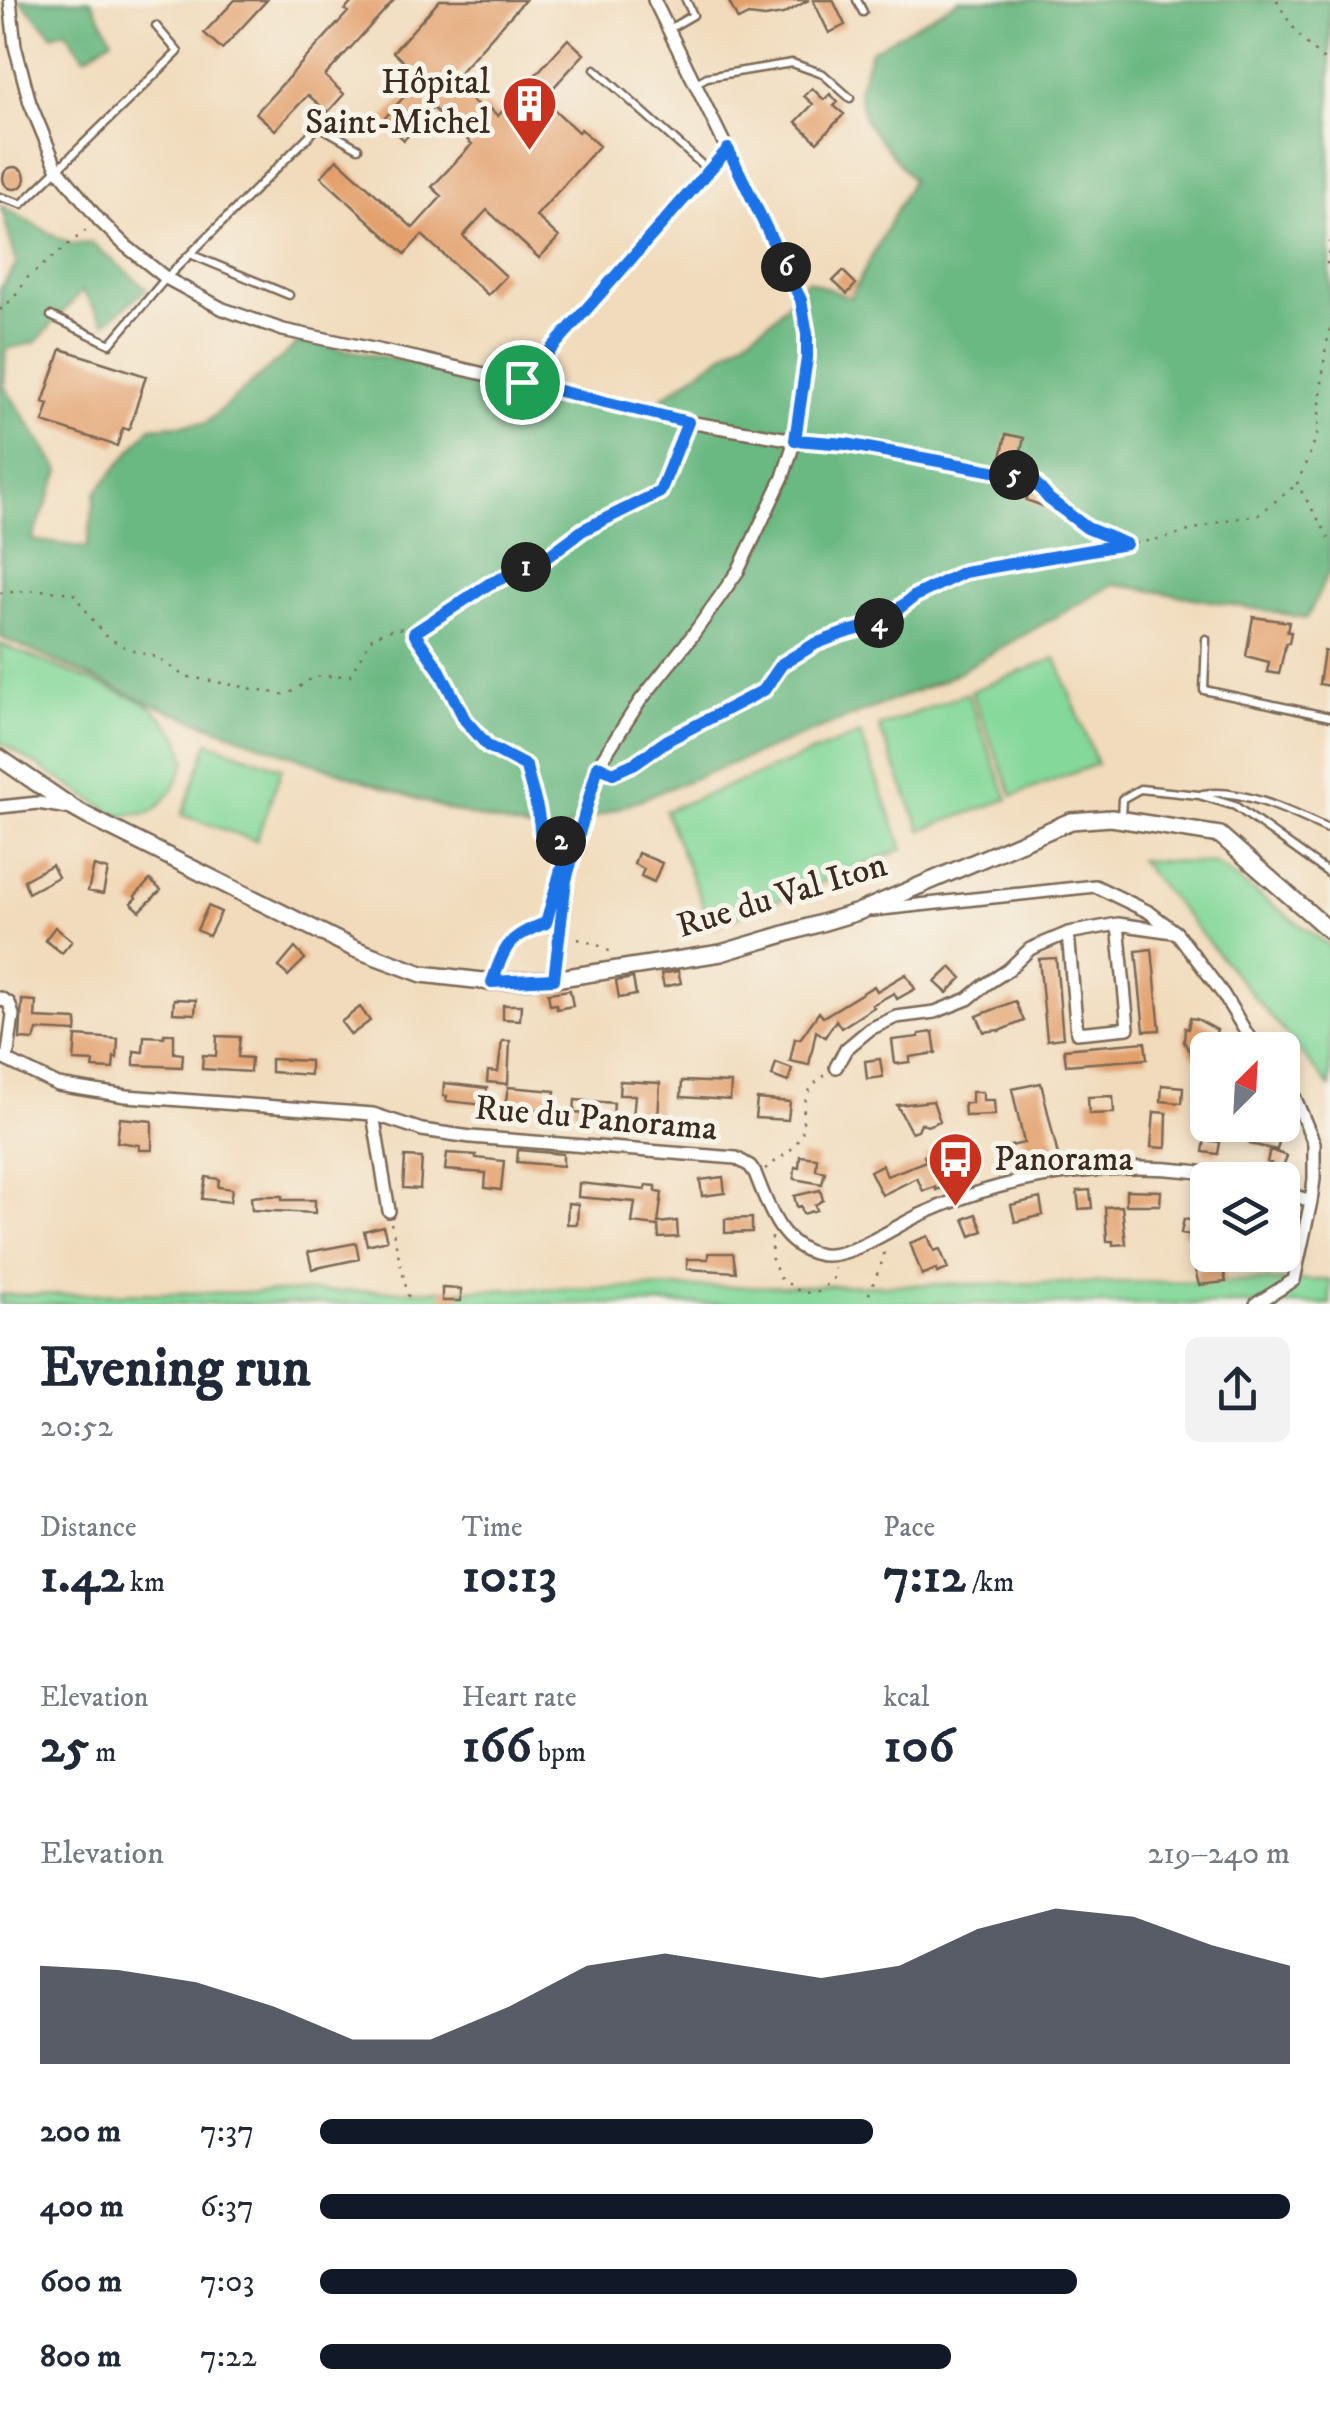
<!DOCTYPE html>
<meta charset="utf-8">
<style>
body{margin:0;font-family:"IM FELL DW Pica",serif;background:#f2f2f3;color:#1f2937;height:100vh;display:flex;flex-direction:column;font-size:38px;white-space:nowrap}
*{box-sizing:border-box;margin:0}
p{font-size:32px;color:#747a83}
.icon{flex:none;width:55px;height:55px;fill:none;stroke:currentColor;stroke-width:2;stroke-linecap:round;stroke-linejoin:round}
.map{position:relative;height:1304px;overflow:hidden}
.sheet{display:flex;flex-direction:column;background:#fff;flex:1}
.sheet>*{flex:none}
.needle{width:65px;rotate:24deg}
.buttons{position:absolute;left:1190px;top:1032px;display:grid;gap:20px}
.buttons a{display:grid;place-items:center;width:110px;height:110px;border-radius:15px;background:#fff;box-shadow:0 5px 15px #0003;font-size:50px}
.pin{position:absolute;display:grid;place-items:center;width:85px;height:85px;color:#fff;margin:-42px;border:5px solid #fff;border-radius:50%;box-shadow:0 2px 10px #0007}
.km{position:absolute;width:50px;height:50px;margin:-25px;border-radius:50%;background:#222;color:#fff;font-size:28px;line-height:50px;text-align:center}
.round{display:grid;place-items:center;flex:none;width:105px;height:105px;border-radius:15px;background:#f2f2f3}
.head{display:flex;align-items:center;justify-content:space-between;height:170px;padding:0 40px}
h1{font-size:55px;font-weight:800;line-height:75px}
.stats{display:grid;grid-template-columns:repeat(3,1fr);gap:15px;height:170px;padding:10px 40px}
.stats div{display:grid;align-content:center}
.stats b{font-size:50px;font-weight:800}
.stats small{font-size:28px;font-weight:400}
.stats p{font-size:28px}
.chart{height:280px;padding:20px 40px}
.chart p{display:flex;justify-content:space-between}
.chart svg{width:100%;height:180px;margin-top:10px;fill:#111827;opacity:.7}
ul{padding:0 40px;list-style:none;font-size:32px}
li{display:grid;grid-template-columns:160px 120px 1fr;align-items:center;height:75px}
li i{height:25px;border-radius:12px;background:#111827}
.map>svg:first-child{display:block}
</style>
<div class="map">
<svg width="1330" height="1304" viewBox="0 0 1330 1304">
<rect width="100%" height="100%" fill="#f7f3e8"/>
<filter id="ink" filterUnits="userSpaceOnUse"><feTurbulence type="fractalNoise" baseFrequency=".01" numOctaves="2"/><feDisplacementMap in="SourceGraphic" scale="20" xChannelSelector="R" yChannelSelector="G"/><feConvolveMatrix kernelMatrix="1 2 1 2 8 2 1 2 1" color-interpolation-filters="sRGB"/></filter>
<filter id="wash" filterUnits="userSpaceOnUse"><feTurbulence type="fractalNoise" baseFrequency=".0048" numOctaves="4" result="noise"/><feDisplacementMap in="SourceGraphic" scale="40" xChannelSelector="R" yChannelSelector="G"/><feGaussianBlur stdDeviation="2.25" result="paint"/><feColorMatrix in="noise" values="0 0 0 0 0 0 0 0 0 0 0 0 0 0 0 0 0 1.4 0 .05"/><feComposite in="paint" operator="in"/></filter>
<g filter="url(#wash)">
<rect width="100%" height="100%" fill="#f1dbbc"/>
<path fill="#84d89a" stroke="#60815c" stroke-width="2.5" d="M0,644l146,59 18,16 16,20 6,22 -12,27 -17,20 -8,5 -31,3 -118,-74z
M1056,658l41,106 -84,32 -42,-105z
M967,693l41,106 -87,31 -42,-103z
M860,734l43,115 -191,78 -47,-116z
M208,742l74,26 -26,73 -74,-26z
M1139,860l76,4 115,82v141z
M1330,1280v24h-1330v-9z"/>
<path fill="#6bb882" stroke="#537150" stroke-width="2.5" d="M20,0h71l21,39 -27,18 -20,-27 -12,5z
M959,0h369l2,3v567l-23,48 -193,-34 -170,96 -394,155 -104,-26 -144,-50 -148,-54 -154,-68v-348l17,-25 -16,-58 69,38 22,-1 55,46 -42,34 -23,-32 -46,51 -30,7 -2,37 56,85 -28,69 55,8 9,-56 55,-65 55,-4 94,-82 348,67 126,-90 33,-38 43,18 62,-118 -47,-59 -7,-31 13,-39z"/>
<g id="blocks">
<path fill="#e3a06d" d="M235,0h32l-45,49 -18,-16z
M354,0h40l-69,76 19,18 -16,18 -20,-17 -33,35 -19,-17 92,-101 -3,-2z
M440,0h85l-74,82 31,28 4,-5 12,11 70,-77 16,15 -41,45 35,33 3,-3 18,17 -63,70 23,21 -20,21 -52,-48 -24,26 43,40 -18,19 -66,-60 -17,19 -84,-77 16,-18 76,69 29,-32 -10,-9 40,-43 -39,-36 -29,32 -21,-20 38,-42 -28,-26z
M728,0h81l-26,14 -18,3 -17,-2 -10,5z
M813,0h20l12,25 -16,8z
M812,88l12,12 6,-6 8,8 -4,4 10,8 -27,28 -21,-20 17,-18 -9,-8z
M3 178a11 11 0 1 1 22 0a11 11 0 1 1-22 0Z
M843,271l13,13 -9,10 -14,-13z
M61,349l85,27 -17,54 -6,-2 -6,18 -74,-24 6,-18 -6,-2z
M1006,434l18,4 -6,24 -17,-4z
M1030,490l36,12 -4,11 -36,-13z
M1253,617l36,5 -2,10h4l-2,11h-3l-7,31 -12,-2 2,-10 -23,-6z
M1324,651l6,1v34l-11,-2z
M638,853l24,10 -8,19 -13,-6 3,-7 -10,-5z
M52,865l6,12 -30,16 -4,-13z
M94,866l14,4 -5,24 -15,-3z
M150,880l11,10 -21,21 -9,-8 5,-5 -1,-2z
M208,906l13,6 -12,24 -12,-6z
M705,918l3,10 -22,6 -3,-10z
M55,927l17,14 -10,12 -17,-13z
M295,948l10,11 -17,17 -9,-9z
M1152,949l8,81 -16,1 -8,-80z
M1056,958l7,80 -16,2 -8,-81z
M951,967l11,11 -15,15 -12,-11z
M678,971l3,12 -17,4 -3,-13z
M906,974l9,15 -18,10 -3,-6 -22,12 2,2 -33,21 -5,-8 -11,17 -9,-6 -7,34 -19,-4 5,-23 5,1 19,-27 4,5 51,-31 3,5z
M633,978l3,17 -17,3 -3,-17z
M570,990l3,16 -16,3 -1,-5 -6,1 -2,-12z
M174,999l22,1 -1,14 -22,-1z
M22,1000l14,1 -1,17 42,2 -1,12 -39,-2 -3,10 -14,-1z
M1015,1001l9,20 -25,10v-1l-15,2 -7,-16z
M503,1005h18l-1,15 -17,-1z
M360,1007l10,14 -19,14 -10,-13z
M1190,1018l7,1 20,11 -1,2 5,6 -2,1 3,4 -28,16 -10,-17 1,-14 3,1z
M933,1032l3,21 -26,4v5l-15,2 -3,-24 27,-3v-3z
M164,1034h10v19l9,1 -1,13 -48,-2v-14l9,1 1,-16 20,1z
M76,1036l42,3 -1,19 -3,-1 -1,12 -20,-1 1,-6 -20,-1z
M217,1036l23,1 -2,20 13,1 -1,14 -48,-3 1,-14 13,1z
M502,1041h8l-2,43 -21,-2 1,-11 10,1z
M1145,1042l2,17 -81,6 -2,-16z
M271,1059l39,2v14l-39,-3z
M880,1059l3,18 -16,2 -2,-18z
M776,1063l16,6 -4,13 -16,-6z
M620,1081l40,2 -2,37 -25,-2 2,-23h-16z
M682,1081l49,2 -1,17 -49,-3z
M444,1083l43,5 -2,17 -39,-4 1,-5h-4z
M1041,1083l18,77 -30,6 -1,-7 -28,7 -3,-17 27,-6 -12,-54z
M1162,1085l21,2 -1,16 -21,-2z
M508,1087l47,4 -2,20 -48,-4z
M972,1092h11v8h11l1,15 -30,1 -1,-13h8z
M1113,1096l1,17 -25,1 -1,-17z
M757,1099l33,3 -2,18 -33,-2z
M575,1100l39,3 -1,13 -39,-3z
M933,1101l7,20 -13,5 -6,-3 -3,7 -7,2 -14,-27z
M1154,1112l13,1 -1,35 -15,-1z
M120,1118l32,3v29h-13v-5l-22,-3z
M1264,1125l19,1 -6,24 -27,-6 4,-15 8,2z
M1205,1140l15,2 -2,12 -15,-2z
M947,1147l3,5 13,-5 11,28 -38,15 -1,-3 -12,4 -6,-13 -35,17 -12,-24 12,-6 5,11 39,-15 -2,-5z
M518,1150l45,4v12l-46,-4z
M1270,1150l17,6 -6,16 -12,-4 2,-5 -4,-1z
M447,1153l29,2v3l28,3 -3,29 -16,-2 1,-15 -41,-3z
M800,1156l17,2 -1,12 9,2 -3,12 -28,-5 1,-12 4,1z
M405,1157l17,1 -2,31 -17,-1z
M206,1177l13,2 -1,8 14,2 -2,13 -28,-3z
M723,1177l2,16 -23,3 -2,-16z
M579,1183l66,7 1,-5 10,1v6l6,1 -4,30 19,-2 1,16 -19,1 -1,-12 -26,-3 3,-21 -57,-5z
M820,1190l3,10 -8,5 2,5 -14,4 -2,-8 -4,1 -3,-11z
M1090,1190l2,18 -13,1 -2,-18z
M1126,1190l35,1 -1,14h-34z
M262,1196h20v4h33v13l-63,-3 -1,-13z
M1040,1198l3,17 -28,7 -4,-17z
M568,1203l10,1 -1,20h-10z
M1122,1206l4,38 -13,1v-4h-6l-2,-34z
M976,1214l7,17 -12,5 -7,-17z
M752,1218v14l-27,1v-14z
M1184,1219l24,5 -3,14 -24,-5z
M383,1226l4,14 -20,5 -3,-14z
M928,1236l6,15 6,-2 8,20 -11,4 -1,-4 -14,6 -12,-32z
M356,1243l3,16 -47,10 -4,-17z
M708,1253h25l3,19 -49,-3v-10h21z
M1222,1264l4,18 -27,3 -4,-15z
M442,1288l19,1v12h-19z"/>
</g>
</g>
<g filter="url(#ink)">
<use href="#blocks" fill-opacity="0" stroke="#7b6855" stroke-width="2.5"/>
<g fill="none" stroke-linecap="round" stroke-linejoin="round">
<defs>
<path id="service" d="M857,0l6,12
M669,29l24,-14 -7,-15
M595,69l114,102
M696,83l11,-6 85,-14 31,11 27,24
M0,197l22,7 156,-152 -22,-26
M190,254l99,41
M51,316l59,28 56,-66 153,-152 39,22
M521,382l207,-232
M1206,639l-2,51 126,27
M1203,794c41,-6 90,19 127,36
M1121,817l1,-18 18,-10 59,6 36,11 95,68"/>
<path id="minor" d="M10,0l5,46 15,57 27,65 42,52 27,26 40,32 57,31 60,21 137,29 268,63 107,18
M0,807l38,-4 30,5
M872,910l223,-24 54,26 28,21 46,61 27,45 10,11
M1068,933l9,100 51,-5 -10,-104
M554,979l12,-100 32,-113 42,-65 52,-65 46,-65 45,-94 12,-37 12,-81v-25l-6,-34 -147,-300
M0,998l9,5 4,12 -6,45
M0,1057l58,28 68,11 247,18 49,16 49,7 265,21 14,8 5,7c13,32 24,72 62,81 30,8 77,-28 105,-40 25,-11 52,-21 79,-28 79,-20 161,-25 241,-6
M836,1067l10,-18 24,-20 26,-12 39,-5 33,-13 17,-14 23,-15 22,-21 38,-16 50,-9 55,8
M1282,1076l6,6 26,61v36l-3,22 -29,-9
M373,1114l16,97
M1256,1304l38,-24 17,-79"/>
<path id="tertiary" d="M0,758l73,50 16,9 266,132 67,25 70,8 62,-3 167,-26 137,-41 213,-91 40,-3 109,17 110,96"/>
</defs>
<use href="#service" stroke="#7b6855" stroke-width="11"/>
<use href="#minor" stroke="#7b6855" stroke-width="16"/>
<use href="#tertiary" stroke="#7b6855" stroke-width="20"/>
<path stroke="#7b6855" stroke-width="2.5" stroke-dasharray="2.5 8" stroke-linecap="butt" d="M1277,0c11,24 32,49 53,65
M1330,241l-3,22 3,8
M0,310l14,-12 13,-20 63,-51
M1330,329l-5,23 -8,84 -20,48 31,52 2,10
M806,441l40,3 185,34c27,32 53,49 91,65
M0,593l39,-3 34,3 31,42 24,14 28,8 28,19 103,19 27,-18 36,-2 23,-39c10,-3 21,-9 30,-7 25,5 48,69 61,89 16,25 38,32 62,48 5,23 14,42 14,65l22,10
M416,632l73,-48 54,-25 40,-29 77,-38 24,-60
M609,771l4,2 22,-10 33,-23 96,-49 18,-26 33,-20 30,-12 35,-10 35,-27 49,-24 201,-34 61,-18 32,-5 39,-31
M578,939l20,6 15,8
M498,967c11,-28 21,-35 48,-44l2,-7
M765,1169c13,-10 28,-17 35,-32 4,-8 3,-8 3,-16 1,-24 4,-34 24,-47
M391,1223l19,81
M772,1237l-1,20 9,21 22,15 16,-1 15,-12 1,-12
M865,1304l19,-47v-8"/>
<use href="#service" stroke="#fff" stroke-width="6"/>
<use href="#minor" stroke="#fff" stroke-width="11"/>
<use href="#tertiary" stroke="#fff" stroke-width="15"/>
</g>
</g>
<g fill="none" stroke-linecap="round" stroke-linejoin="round" filter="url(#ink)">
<defs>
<path id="route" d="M522,382l166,40 -28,70 -77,38 -40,30 -54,24 -75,49 26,38 25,49 23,26 38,20c4,23 14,42 14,65l36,14 -10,35 -12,99 -62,3c14,-37 15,-45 54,-59l22,-79 8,1 22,-79 15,7 22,-10 33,-23 96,-50 18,-26 33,-20 29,-11 36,-10 35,-27 49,-24 162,-28 -39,-16 -38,-29 -18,-21 -185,-34 -51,-4 12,-82v-24l-6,-34 -73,-151 -206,233"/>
</defs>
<use href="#route" stroke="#fff" stroke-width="20"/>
<use href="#route" stroke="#1a73e8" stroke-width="12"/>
</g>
<defs>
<symbol id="building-pin" viewBox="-11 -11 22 30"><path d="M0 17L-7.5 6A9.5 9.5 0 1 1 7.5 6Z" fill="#c8321e" stroke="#f7f3e8"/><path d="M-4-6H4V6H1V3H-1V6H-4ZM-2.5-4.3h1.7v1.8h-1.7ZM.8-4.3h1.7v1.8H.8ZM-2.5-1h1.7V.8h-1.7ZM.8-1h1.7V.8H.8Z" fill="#fff"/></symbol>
<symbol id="bus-pin" viewBox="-11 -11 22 30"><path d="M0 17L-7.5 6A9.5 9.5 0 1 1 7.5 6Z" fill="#c8321e" stroke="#f7f3e8"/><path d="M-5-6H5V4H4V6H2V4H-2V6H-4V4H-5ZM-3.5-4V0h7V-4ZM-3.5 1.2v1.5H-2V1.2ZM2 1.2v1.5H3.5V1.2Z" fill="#fff"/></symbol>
</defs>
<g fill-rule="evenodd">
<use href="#building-pin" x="498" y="72" width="63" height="86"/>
<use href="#bus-pin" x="924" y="1128" width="63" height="86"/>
</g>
<g text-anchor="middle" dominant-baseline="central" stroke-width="10" stroke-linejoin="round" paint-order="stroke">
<g font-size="35" fill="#3b2a1e" stroke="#f7f3e8" text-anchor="end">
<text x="490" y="83">Hôpital<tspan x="490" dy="40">Saint-Michel</tspan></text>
<text x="994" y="1160" text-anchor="start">Panorama</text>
</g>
<g font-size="35" fill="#3b2a1e" stroke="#f7f3e8">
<text transform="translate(782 896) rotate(-17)">Rue du Val Iton</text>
<text transform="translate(596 1119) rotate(5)">Rue du Panorama</text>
</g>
</g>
</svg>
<div class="buttons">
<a><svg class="needle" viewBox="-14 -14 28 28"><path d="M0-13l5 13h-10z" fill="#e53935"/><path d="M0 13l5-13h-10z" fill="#747a83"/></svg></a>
<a><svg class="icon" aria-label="layers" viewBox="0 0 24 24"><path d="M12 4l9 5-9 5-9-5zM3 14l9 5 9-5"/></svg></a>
</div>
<div class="pin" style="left:522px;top:382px;background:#1e9e55"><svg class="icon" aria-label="arrive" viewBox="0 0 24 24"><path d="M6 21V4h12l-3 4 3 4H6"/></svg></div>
<b class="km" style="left:526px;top:567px">1</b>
<b class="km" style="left:561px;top:841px">2</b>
<b class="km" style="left:879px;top:623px">4</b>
<b class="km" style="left:1014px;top:475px">5</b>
<b class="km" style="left:786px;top:267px">6</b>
</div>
<section class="sheet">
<div class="head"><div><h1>Evening run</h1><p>20:52</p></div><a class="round"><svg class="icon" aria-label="share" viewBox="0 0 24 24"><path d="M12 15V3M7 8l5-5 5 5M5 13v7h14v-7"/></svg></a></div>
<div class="stats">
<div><p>Distance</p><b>1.42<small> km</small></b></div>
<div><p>Time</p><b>10:13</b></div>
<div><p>Pace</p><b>7:12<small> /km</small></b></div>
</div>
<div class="stats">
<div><p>Elevation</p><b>25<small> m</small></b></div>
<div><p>Heart rate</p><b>166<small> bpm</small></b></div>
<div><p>kcal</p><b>106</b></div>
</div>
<div class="chart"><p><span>Elevation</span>219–240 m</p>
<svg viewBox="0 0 160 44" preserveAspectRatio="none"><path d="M0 44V20L10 21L20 24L30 30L40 38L50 38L60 30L70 20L80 17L90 20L100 23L110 20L120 11L130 6L140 8L150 15L160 20V44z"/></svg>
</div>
<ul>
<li><b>200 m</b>7:37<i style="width:57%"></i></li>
<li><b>400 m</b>6:37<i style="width:100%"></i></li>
<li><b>600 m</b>7:03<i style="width:78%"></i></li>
<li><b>800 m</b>7:22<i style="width:65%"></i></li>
</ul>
</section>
